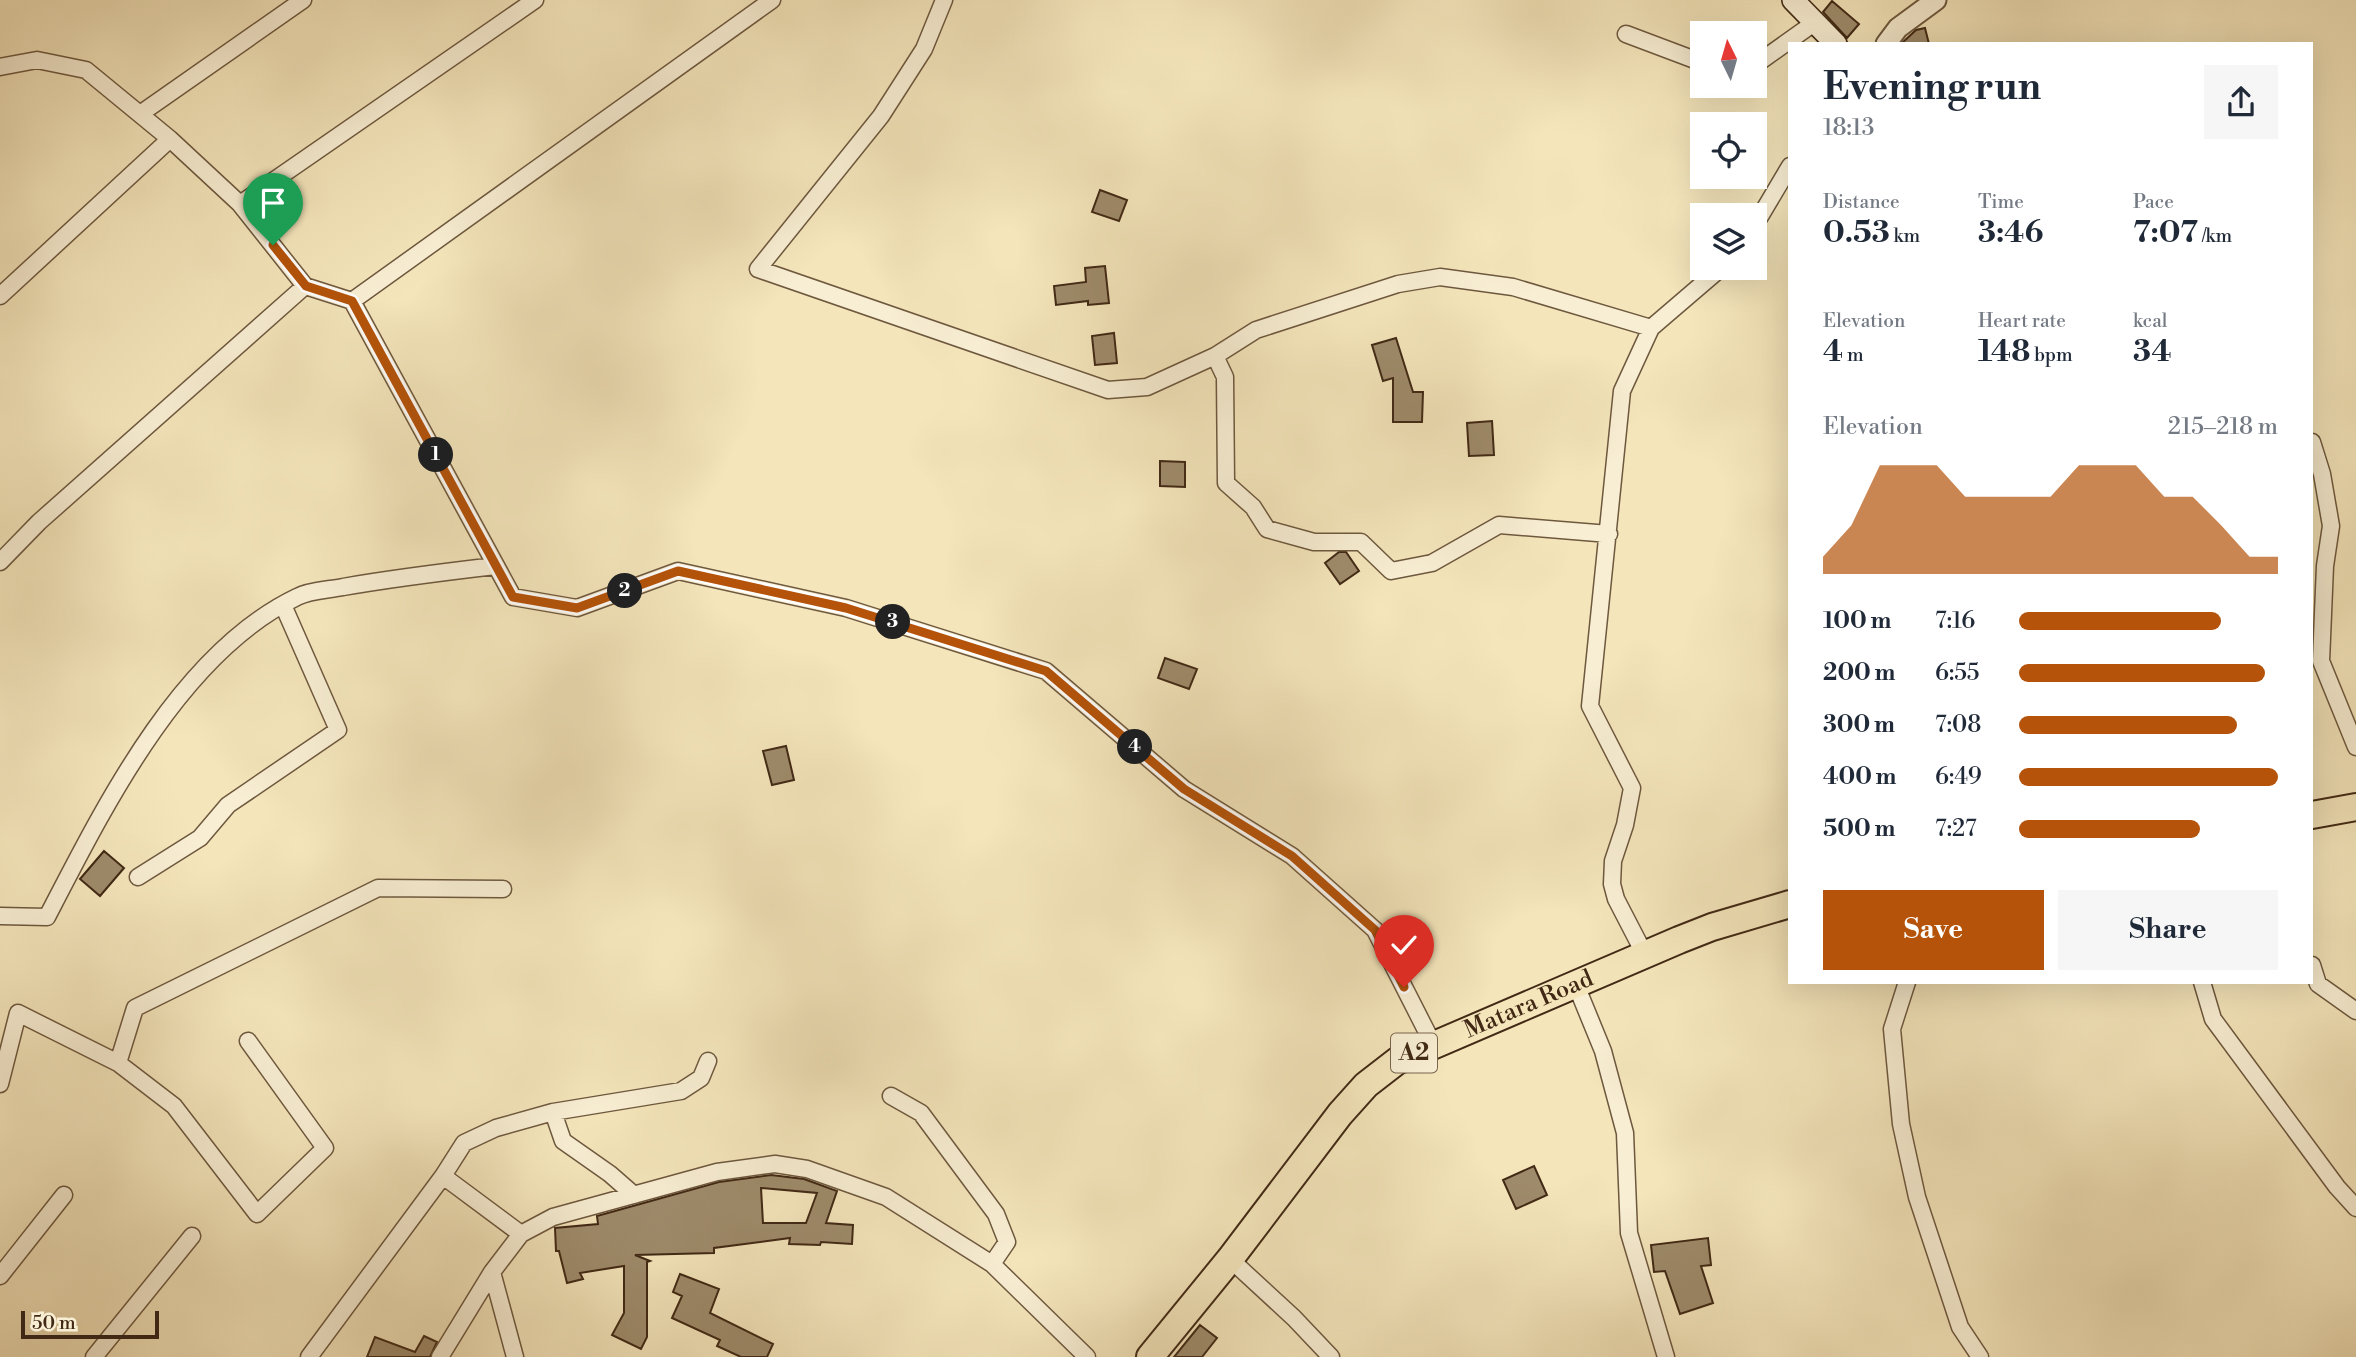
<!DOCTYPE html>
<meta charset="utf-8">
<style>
body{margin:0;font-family:"Libre Bodoni",serif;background:#f6f6f7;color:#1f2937;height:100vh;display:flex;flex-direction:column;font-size:26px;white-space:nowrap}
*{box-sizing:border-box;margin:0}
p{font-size:23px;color:#747a83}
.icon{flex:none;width:38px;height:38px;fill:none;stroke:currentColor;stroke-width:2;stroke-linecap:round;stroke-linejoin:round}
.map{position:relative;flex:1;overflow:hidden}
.sheet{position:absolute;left:1788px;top:42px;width:525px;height:942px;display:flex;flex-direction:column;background:#fff;border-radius:0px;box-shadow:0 7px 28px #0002}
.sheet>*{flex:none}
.needle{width:46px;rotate:355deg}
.buttons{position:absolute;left:1690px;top:21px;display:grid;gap:14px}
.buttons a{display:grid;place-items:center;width:77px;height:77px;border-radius:0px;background:#fff;box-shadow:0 7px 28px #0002;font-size:35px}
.scale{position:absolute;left:21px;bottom:18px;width:138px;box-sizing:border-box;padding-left:7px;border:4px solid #412915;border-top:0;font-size:19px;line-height:24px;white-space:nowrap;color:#412915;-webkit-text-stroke:5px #f8eed3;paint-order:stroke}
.pin{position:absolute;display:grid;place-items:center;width:60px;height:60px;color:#fff;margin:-72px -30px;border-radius:50% 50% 50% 0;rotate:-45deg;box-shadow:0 0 7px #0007}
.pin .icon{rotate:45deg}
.km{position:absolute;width:35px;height:35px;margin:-18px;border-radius:50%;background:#222;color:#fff;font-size:19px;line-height:35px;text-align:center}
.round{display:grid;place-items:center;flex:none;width:74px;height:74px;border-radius:0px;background:#f6f6f7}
.head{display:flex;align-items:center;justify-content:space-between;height:119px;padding:0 35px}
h1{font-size:38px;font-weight:700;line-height:52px}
.figures{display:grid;grid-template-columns:repeat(3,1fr);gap:10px;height:119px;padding:7px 35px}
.figures div{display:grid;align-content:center}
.figures b{font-size:30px;font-weight:700}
.figures small{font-size:19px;font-weight:400}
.figures p{font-size:19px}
.chart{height:196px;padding:14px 35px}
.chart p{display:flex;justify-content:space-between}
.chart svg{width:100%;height:126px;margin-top:7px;fill:#b45309;opacity:.7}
.button{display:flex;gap:14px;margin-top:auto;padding:14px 35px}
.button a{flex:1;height:80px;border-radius:0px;background:#b45309;color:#fff;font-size:28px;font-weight:700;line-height:80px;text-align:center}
.button a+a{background:#f6f6f7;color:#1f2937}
ul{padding:0 35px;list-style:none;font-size:23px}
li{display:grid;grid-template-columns:112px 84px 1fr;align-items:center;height:52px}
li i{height:18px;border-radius:9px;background:#b45309}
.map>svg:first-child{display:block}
</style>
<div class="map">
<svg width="2356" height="1357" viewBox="0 0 2356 1357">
<rect width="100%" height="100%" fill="#f4e5bb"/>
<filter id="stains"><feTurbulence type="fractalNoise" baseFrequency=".00286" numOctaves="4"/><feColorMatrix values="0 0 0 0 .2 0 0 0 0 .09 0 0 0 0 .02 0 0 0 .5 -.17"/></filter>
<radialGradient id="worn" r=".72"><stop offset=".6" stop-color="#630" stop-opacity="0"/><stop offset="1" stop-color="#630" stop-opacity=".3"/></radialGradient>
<path fill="#9e8b6b" stroke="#412915" stroke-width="2" fill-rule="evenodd" d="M1832,1l27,23 -12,14 -24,-26z
M1925,28l4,16h-28l15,-14z
M1100,190l27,10 -8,21 -27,-9z
M1105,266l4,37 -21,2v-4l-32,4 -2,-19 32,-4 -1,-14z
M1114,333l3,30 -22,2 -3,-29z
M1396,338l17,54h10l-1,30h-29v-44l-10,3 -11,-36z
M1492,421l2,34 -25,1 -2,-33z
M1160,461l25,1v25l-25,-1z
M1339,552h7l13,19 -19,13 -15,-21z
M1165,658l32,11 -8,20 -31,-11z
M786,746l8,34 -22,5 -9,-34z
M104,851l20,17 -24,28 -20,-17z
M1534,1166l13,29 -31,14 -13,-29z
M771,1175l33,4 33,12 -11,32 27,2 -1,19 -31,-2 -1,3 -31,-1 1,-6 -76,10v5l-79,2 15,6 -3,1v75l-6,12 -29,-14 12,-22v-47l-44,7 3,6 -16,4 -8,-32h-3l-1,-23 43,-4 -1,-8 122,-34zM761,1188l56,5 -11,30h-43z
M1708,1238l3,27 -10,1 12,37 -33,11 -15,-43 -11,1 -3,-27z
M680,1274l39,15 -9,24 63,31 -6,13h-26l-24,-11 3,-6 -48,-22 10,-22 -9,-4z
M1200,1325l17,13 -15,19h-28z
M424,1336l13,6 -7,15h-63l8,-20 40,15z"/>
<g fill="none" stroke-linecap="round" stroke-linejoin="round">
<defs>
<path id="minor" d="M944,0l-20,49 -43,67 -123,153 350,121 39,-3 68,-31 41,-26 142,-46 42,-7 73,10 138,41
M1626,34l77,29
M1755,65l59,-42
M0,67l37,-7 49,10 84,69 70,65 65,82 47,15 161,296 64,11 101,-37 168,37 200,63 138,118 108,67 83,74 58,114
M140,114l163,-114
M240,204l295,-204
M1755,225l35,-59
M0,296l170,-157
M352,301l420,-301
M1215,356l10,21 1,106 27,24 14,22 47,13h47l30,29 41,-8 67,-38 110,9
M2312,442l10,32 9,52 -6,40 -4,95 35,86
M0,562l39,-40 266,-236
M138,877l62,-39 28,-33 110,-75 -55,-125
M0,916l47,1c57,-110 133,-264 250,-320 13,-7 32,-7 46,-10 51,-9 101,-15 152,-21
M1645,955l-29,-56 -4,-15 1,-23 12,-36 7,-37 -42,-82 32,-315 29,-63 70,-60
M2312,965l6,19 38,27
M1907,982l-15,47 9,95 16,73 43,130 20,30
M2202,982l11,37 124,168 19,21
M1576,985l27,66 22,82 4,100 37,124
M118,1063l56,43 83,108 68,-66 -77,-107
M0,1084l18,-71 100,50 17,-55 243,-120 125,1
M891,1096l30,17 75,101 11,28 -15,22
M553,1112l10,29 47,33 24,21
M521,1234l-78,-58 21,-33 32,-15 57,-16 128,-21 20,-13 7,-17
M1230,1259l64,59 37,39
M492,1272l23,85
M0,1276l64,-81
M94,1357l98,-121
M309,1357l134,-181
M440,1357l52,-85 29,-38 32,-17 164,-45 58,-8 32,5 79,28 106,67 95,93"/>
<path id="tertiary" d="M1886,44l12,-16 38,-28"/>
<path id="secondary" d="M1793,0l43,44"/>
<g id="trunk">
<path d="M2312,815l44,-8"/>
<path id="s1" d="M1150,1357l80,-98 110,-145 26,-29 31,-24 282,-121 33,-13 78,-23"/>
</g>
</defs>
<use href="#minor" stroke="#6e583e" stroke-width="19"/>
<use href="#tertiary" stroke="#6e583e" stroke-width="23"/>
<use href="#secondary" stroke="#412915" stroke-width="24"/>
<use href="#trunk" stroke="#412915" stroke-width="30"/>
<use href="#minor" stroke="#f8eed3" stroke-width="16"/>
<use href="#tertiary" stroke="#f8eed3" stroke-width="19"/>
<use href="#secondary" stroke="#f8eed3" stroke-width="21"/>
<use href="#trunk" stroke="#f4e5bb" stroke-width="26"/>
</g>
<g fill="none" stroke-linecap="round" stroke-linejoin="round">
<defs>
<path id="route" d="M273,245l33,41 46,15 161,296 64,11 101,-37 168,37 200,63 138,118 108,67 83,74 29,57"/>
</defs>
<use href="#route" stroke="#fff" stroke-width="14"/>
<use href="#route" stroke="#b45309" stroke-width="9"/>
</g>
<g text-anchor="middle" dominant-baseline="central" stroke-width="5" stroke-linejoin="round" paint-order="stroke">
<rect fill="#f8eed3" stroke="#78644e" stroke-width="2" x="1391" y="1033.5" width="46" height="39" rx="5"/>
<g font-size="23" font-weight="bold" fill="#412915">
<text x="1414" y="1053">A2</text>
</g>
<g font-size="24" fill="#412915" stroke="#f8eed3">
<text stroke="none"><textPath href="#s1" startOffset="530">Matara Road</textPath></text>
</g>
</g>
<rect width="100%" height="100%" filter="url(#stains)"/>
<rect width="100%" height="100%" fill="url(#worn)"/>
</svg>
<div class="buttons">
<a><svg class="needle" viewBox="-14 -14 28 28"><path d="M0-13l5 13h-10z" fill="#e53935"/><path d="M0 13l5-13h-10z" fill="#747a83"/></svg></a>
<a><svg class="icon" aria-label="locate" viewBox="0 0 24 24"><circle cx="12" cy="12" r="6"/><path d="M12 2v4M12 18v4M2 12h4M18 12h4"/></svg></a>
<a><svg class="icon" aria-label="layers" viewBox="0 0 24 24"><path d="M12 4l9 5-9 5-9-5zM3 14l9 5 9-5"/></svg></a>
</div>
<div class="scale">50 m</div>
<div class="pin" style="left:273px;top:245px;background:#1e9e55"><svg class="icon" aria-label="arrive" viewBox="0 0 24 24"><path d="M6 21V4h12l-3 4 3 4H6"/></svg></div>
<div class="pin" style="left:1404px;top:987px;background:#d93025"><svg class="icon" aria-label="check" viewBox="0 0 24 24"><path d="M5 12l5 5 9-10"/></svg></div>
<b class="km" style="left:436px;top:455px">1</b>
<b class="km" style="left:625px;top:591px">2</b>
<b class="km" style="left:893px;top:622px">3</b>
<b class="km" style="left:1135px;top:747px">4</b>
<section class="sheet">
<div class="head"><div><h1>Evening run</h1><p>18:13</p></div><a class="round"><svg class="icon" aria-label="share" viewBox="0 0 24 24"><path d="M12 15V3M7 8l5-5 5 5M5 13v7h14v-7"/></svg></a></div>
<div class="figures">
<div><p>Distance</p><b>0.53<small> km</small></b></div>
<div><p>Time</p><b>3:46</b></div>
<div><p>Pace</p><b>7:07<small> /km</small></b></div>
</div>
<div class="figures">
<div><p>Elevation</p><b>4<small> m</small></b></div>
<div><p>Heart rate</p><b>148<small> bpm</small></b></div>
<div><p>kcal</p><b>34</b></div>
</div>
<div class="chart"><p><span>Elevation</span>215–218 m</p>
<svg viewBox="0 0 160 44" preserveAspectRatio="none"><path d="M0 44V38L10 27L20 6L30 6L40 6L50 17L60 17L70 17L80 17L90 6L100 6L110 6L120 17L130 17L140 27L150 38L160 38V44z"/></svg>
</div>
<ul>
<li><b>100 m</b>7:16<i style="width:78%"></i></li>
<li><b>200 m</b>6:55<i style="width:95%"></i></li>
<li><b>300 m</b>7:08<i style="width:84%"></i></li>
<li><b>400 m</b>6:49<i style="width:100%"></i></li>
<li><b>500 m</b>7:27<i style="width:70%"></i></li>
</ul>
<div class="button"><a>Save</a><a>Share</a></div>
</section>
</div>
